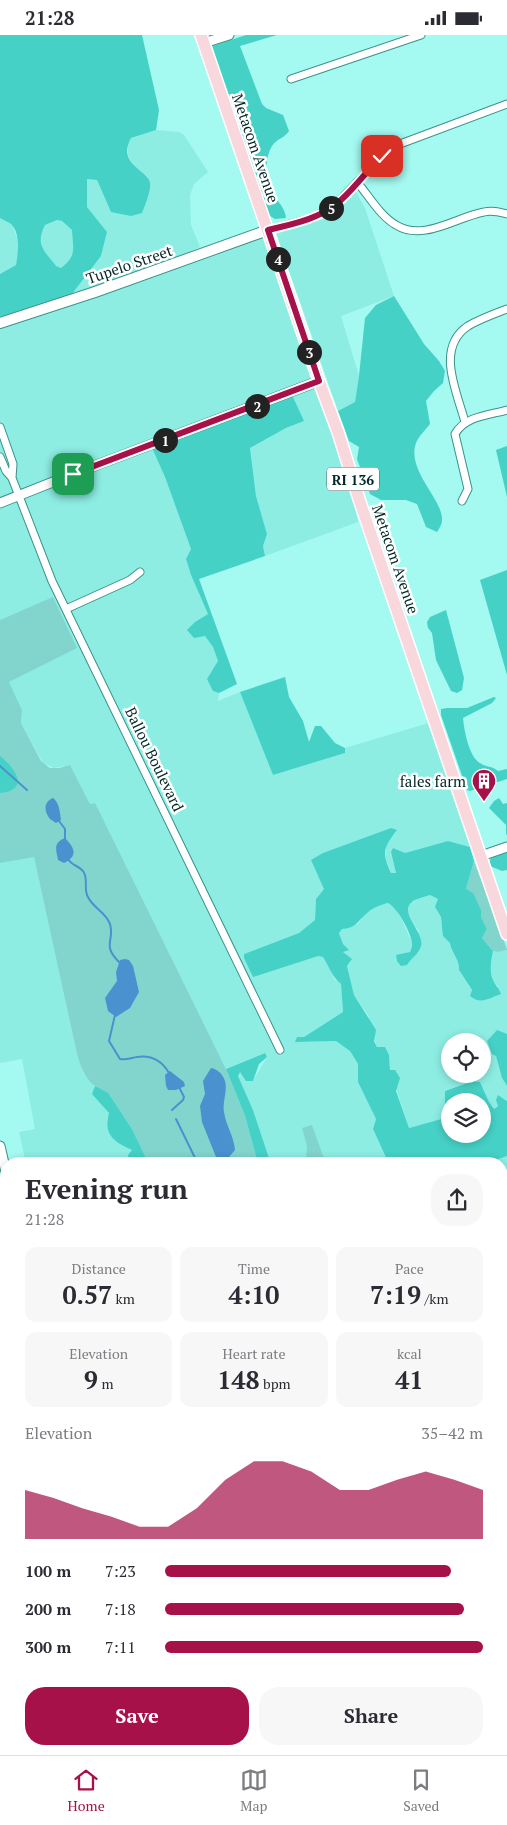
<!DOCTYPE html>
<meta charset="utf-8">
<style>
body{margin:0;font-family:"PT Serif",serif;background:#f7f7f7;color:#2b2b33;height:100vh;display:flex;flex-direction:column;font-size:19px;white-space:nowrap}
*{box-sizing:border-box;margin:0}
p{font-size:16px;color:#7c7c81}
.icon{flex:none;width:28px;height:28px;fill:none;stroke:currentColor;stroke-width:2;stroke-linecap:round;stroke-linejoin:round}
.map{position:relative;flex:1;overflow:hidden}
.drawer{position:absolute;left:0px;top:1122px;width:508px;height:598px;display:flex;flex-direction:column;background:#fff;border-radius:20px 20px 0 0;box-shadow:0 2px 8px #0003}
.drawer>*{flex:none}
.controls{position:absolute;left:441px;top:998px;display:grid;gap:10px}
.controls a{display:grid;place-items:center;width:50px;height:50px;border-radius:50%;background:#fff;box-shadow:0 2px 8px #0003;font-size:25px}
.pin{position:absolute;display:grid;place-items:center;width:42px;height:42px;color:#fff;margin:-21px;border-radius:10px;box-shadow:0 2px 8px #0006}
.km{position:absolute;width:25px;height:25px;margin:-12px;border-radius:50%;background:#222;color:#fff;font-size:14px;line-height:25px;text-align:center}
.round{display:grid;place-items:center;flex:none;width:52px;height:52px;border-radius:20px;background:#f7f7f7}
.overview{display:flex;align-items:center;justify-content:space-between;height:85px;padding:0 25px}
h1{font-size:28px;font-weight:800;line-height:38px}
.stats{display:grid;grid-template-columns:repeat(3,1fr);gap:8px;height:85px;padding:5px 25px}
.stats div{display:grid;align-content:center;border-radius:12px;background:#f7f7f7;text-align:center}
.stats b{font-size:25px;font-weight:800}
.stats small{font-size:14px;font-weight:400}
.stats p{font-size:14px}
.chart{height:140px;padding:10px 25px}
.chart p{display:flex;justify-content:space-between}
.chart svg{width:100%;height:90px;margin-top:5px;fill:#a61149;opacity:.7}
.cta{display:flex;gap:10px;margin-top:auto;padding:10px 25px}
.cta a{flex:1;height:58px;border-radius:20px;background:#a61149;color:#fff;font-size:20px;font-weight:800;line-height:58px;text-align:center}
.cta a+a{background:#f7f7f7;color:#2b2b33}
ul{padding:0 25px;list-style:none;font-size:16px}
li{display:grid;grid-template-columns:80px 60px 1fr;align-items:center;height:38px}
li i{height:12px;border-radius:6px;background:#a61149}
.status{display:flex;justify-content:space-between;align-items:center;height:35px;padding:0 25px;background:#fff;direction:ltr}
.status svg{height:14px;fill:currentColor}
.tabs{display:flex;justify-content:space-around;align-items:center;height:70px;border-top:1px solid #e1e1e2;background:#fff;font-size:14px;color:#7c7c81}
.tabs a{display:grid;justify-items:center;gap:2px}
.tabs .active{color:#a61149}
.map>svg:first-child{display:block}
</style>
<div class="status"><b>21:28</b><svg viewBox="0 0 49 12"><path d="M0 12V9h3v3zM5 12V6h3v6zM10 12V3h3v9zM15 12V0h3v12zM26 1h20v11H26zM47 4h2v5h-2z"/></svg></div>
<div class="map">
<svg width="507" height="1720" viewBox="0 0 507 1720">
<rect width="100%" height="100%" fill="#a4f9f0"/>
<path fill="#8dede3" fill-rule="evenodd" d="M156,95l23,2 5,3 24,37 -14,12 -4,11 1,30 9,22 -29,14 -99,33 29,-38 6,-24 -20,-25v-28l10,1 14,32 38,-34 -16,-12 -5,-11v-12l3,-5z
M355,155l10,18 29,88 -53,20 18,60 -4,26 -17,9 -41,-118 -12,6 64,182 9,41 -93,34 -2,-10 4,-12 -11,-38 -6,-48 36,-20 18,-7 -152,27 13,29 26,72 -5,10 5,16 17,39 -13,8 18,25 5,14 -5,11v19l6,2 -1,8 22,-9 33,83 72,-22v-5l87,-26 43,122 -5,3 -22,-6 -43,12 -14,-1 5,21h-5l-5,-13v-15l11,-15 -73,59 -8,10 -1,21 -16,13 -55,21 79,2 7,11 4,12 7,5 2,28 -47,30 40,-1 14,10 8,13v18l18,37 -3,10 16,35h-113l-7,-6 -16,-48 -15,-34 2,-5 13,10 14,-24 -3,-4 -38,16 -132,-266 -4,1 -20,-39 -16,3 -11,-5 -22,-40 1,-13 -13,-28 44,-84 -53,22v-291l95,-31 213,-75 19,-10z
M0,183l12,7 6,15v13l-2,12 -16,9z
M57,185l5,1 11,10v24l-2,6 -10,7 -5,-1 -14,-19 -2,-12 5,-11z
M34,821l41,189 8,28 12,13 -2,8 16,19 -2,8 3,14 23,15 -4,11 4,3h-107l-7,-32 16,-3 -13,-70 -22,4v-200z
M430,860l8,4 -1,12 4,6v5l9,21 1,6 8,14v7l13,21 27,-4 -6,-5 -1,-7 -2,-7 3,-17 5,1 9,-2v84l-11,22 6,22 5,8v14l-9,-5v10l-4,4 -5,-7 -9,-20 -7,-1 -28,10 -1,6 2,11 -1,10 -36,10 -19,-58 -1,-15 -12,-7 -9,-33 -14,-20 -7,-29 4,-4 -8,-10 5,-2 -5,-6 -4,-11 3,-4 16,-5 8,-11 14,-8 8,-2 6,3 8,14 10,23 -2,9 -13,4 10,9 12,-34 -8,-11 -3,-9 1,-6 7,-5zM450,1006h32v33h-32z
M507,1121v145l-2,-3 -4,1v-135h-17z
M0,1126l6,29v390l-6,2v-382l3,-1 -3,-9z
M0,1584l6,21v82l-6,2z
M501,1625h6v95h-5l-5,-6h4z"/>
<path fill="#82d5cc" d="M53,562l24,51 -68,34 13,28 -1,13 20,38 9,7h9l11,-3 20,39 5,-1 131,266 19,47 13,48h-109l-17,-35 -21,-32c-4,-5 -8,-6 -13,-9 -16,-10 -19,-27 -23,-43l-41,-188 -34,6v-243z
M474,826l33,88v1l-9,2 -5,-1 -11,-13 5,-9 -21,-40z
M312,1090l14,39h-6l-3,-6 -7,3h-4l1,-15 -5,-18z"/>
<path fill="#46d1c6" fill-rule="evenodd" d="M0,0h142l17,75 -3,20 -25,8c-15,27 18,32 19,45 1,9 -5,22 -8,30l-11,3 -20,-4 -14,-32 -10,-1v28l20,25 -6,24 -29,38 -70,25 -2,-3v-42l16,-9c2,-12 5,-31 -5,-41 -3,-2 -8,-4 -11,-6zM57,185l5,1 10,9c1,19 5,26 -11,38l-5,-2c-12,-16 -21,-21 -11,-41z
M246,0h31l-37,11 22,58 4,4 17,7 6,16c-4,7 -13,8 -17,15 -8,13 -7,36 1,48 5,8 12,14 13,24l-11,1 -5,-3 -7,-11 -24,-66 -2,-23 -27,-69z
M394,261l30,48 15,17 6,10 -2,12 -9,8 -8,10 4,23c-4,5 -12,13 -14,19 -10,28 28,57 26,78 0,3 -3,8 -5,11l-11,-5 -9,-23 -11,-4h-25l-11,-6 -13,-35 2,-12 -10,-6 -11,-30 17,-9 4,-26 6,-58 11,-13z
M292,360l12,26 -18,7 -36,20 6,48 11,38 -4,12 2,10 -66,23 38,105 -18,9 -6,-2 -6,-12 11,-18 -5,-14 -8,-11 -11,2 -7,-8 8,-8 13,-8 -17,-39 -5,-16 5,-10 -26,-72 -13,-29z
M507,411v51l-11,-47z
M507,535v105l-27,-95z
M446,575l18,68 -2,12 -5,3 -6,-2 -15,-31 -4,-27 -4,-5 -1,-6 3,-5z
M285,642l4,20 14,24 6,21 6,-16h6l14,17 10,5v5l-72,22 -33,-83z
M494,662l2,1 -4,5 -29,15c1,12 6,39 17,45 5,4 13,3 18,8l9,-2v10l-37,12 -3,-1 -26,-75v-6l6,-1h20z
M0,721c15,12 31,34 0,37z
M499,763l4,6 4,-1v32l-1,-1v-9l-17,-17 5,-7z
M391,793l6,2c-13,17 -16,22 -6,43h5l-5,-21 2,-4 12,5 43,-12 22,6 4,14 -8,28 7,4 8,17v7l6,12 -5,9 11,13c-2,10 -4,19 0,29 2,5 6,8 8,14 -12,4 -20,11 -31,2l2,-6 -13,-20c1,-11 -8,-17 -9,-27l-7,-7 -2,-19 -6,-10 3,-8 -8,-4c-5,2 -11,3 -15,5 -20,11 10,31 6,46 -2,8 -10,12 -14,19l-6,1 -4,-5 -1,-6 14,-3c1,-3 2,-5 2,-8 0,-10 -15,-37 -24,-41 -8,2 -16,5 -22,11 -9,8 -10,14 -24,15l-3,4 4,11 6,6 -6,2 9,7 -5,7 7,29 22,35 -2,11 3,6h8l4,8 1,15h5l5,8 -4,13 13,37 36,-10c1,-10 -1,-18 0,-27l28,-10 7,1 9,20 5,7 4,-3 -2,-6 2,-5 9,6v55l-23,8h-95l-16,-35 3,-10 -18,-37v-18l-8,-13 -14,-10 -41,1 2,-5h7l39,-25 -2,-28c-9,-7 -12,-18 -18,-27l-5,-1 -65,21 -9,-19v-4l55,-21 16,-13 1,-21 8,-10 -13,-29 12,-7zM450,1066h32v33h-32z
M507,817v18l-5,1 -12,-5v-6l3,-5z
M497,995l10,4v52l-5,-8 -6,-22 -4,-2 -5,-13z
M265,1018l2,4 -8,7 -6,17h-7l-6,-9 -2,4 15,34 16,48 7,6h-18l-13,-48 -19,-47z
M95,1051l13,7 3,4 21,32 17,35h-16l-4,-3 -1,-6 4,-5c-18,-8 -29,-15 -23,-37l-17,-19z
M505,1263l2,3v127l-6,1v-130z
M507,1409v216h-6v-215z
M158,1714h339l5,6h-341z"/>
<path fill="#4a91d0" d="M53,763c6,4 7,14 8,22l-5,3 -6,-4c-6,-7 -7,-17 3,-21z
M65,803c9,9 14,18 -1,25l-6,-3c-2,-11 -5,-17 7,-22z
M125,924l4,1 4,6 6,26 -9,16 -14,9 -8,-6 -3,-13 12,-17 -1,-9 4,-12z
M211,1033c6,1 12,6 14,13 3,10 -3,21 -1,31 2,14 10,24 11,38l-6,7 -8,3 -5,-3 -14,-35 -2,-16 5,-12 -2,-13z
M170,1036l14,11 1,4 -9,4h-8l-2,-4 -1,-11z"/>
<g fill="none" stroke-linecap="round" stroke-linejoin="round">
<path stroke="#4a91d0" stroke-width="2" d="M0,731l27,24
M59,786l6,8v11
M68,824c4,7 10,6 15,12 6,8 0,18 5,26 5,11 18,15 22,27 5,17 -9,21 10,39
M115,980l-6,26 11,18c6,1 11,-1 17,-2 14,-2 25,4 32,16
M172,1075l11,-10 1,-3 -5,-10
M176,1084l21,43
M221,1125l1,4
M355,1714l2,6"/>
<defs>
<path id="minor" d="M291,44l130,-44
M357,147c12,14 23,34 39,43 27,17 60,-8 88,-13 8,-2 15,0 23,2
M268,195l44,-12 18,-10 12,-10 40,-42 18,-12 107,-40
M465,387c-8,-30 -30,-74 3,-96 12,-7 26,-12 39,-17
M0,392l13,37 -1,14
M0,422l6,14 6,7 40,103 228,469
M462,466l6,-12 -13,-55c10,-18 34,-19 52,-24
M66,574l64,-29 10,-8
M89,1714l2,6
M500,1717l7,-2"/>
<path id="tertiary" d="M204,8l25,-8
M0,468l73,-29 246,-93
M481,821l26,-9
M0,1111l6,26"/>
<path id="secondary" d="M0,288l95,-31 173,-62
M501,1405l6,-1
M0,1559l6,-2"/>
<path id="primary" d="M201,0l118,346 19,51 21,67 148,435"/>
</defs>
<use href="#minor" stroke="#3b928a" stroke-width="9"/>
<use href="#tertiary" stroke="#3b928a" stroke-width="11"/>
<use href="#secondary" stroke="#3b928a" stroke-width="12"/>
<use href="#primary" stroke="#fff" stroke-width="14"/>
<use href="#minor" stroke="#fff" stroke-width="7"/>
<use href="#tertiary" stroke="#fff" stroke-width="9"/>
<use href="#secondary" stroke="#fff" stroke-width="10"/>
<use href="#primary" stroke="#f8d7dd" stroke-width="11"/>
</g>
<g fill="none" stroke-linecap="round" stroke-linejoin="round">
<defs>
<path id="route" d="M73,439l246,-93 -51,-151c16,-4 33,-7 48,-14 28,-11 45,-40 66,-60"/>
</defs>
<use href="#route" stroke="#fff" stroke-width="10"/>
<use href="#route" stroke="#a61149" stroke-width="6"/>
</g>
<defs>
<symbol id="building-pin" viewBox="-11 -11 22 30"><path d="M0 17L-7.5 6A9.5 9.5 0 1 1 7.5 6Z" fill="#a61149" stroke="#fff"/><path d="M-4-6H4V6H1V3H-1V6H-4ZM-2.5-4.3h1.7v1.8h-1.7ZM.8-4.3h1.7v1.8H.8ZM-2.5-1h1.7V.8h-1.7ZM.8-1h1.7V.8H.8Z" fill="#fff"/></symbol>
</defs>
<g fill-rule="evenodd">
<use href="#building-pin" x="470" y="732" width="28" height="38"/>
</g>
<g text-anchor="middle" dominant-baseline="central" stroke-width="5" stroke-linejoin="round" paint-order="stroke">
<rect fill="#fff" stroke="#4e6866" stroke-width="1" x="327" y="432.5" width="52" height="23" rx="4"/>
<g font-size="14" font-weight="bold" fill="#022825">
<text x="353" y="444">RI 136</text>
</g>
<g font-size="15" fill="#022825" stroke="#fff">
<text transform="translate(256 113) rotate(71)">Metacom Avenue</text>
<text transform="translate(129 229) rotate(-19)">Tupelo Street</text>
<text transform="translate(396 524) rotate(71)">Metacom Avenue</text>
<text transform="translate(155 724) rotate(64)">Ballou Boulevard</text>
</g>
<g font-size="15" fill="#022825" stroke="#fff" text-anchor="end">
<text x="466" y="746">fales farm</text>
</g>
</g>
</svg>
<div class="controls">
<a><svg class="icon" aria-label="locate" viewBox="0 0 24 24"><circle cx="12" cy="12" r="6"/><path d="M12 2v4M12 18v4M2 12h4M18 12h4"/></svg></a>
<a><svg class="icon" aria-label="layers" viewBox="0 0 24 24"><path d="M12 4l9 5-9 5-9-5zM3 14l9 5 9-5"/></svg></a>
</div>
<div class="pin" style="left:73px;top:439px;background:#1e9e55"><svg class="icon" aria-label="arrive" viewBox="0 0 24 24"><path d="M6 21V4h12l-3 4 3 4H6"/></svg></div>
<div class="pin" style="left:382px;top:121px;background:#d93025"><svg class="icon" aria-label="check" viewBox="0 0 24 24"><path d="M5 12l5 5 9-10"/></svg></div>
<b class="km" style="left:165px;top:405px">1</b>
<b class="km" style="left:257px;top:371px">2</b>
<b class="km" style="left:309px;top:317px">3</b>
<b class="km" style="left:278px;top:224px">4</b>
<b class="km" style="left:331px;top:173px">5</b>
<section class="drawer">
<div class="overview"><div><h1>Evening run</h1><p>21:28</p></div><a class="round"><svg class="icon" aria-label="share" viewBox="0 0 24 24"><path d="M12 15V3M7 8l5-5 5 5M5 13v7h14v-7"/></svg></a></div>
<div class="stats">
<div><p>Distance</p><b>0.57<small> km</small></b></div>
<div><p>Time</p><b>4:10</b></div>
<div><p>Pace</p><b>7:19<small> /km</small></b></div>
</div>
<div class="stats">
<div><p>Elevation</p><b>9<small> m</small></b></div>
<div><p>Heart rate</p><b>148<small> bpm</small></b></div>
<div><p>kcal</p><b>41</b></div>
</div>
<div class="chart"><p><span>Elevation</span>35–42 m</p>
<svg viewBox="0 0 160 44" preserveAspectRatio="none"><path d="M0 44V20L10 24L20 29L30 33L40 38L50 38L60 29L70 15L80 6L90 6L100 11L110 20L120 20L130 15L140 11L150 15L160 20V44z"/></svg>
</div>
<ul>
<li><b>100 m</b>7:23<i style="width:90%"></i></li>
<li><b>200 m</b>7:18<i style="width:94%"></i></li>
<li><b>300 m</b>7:11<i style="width:100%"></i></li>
</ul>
<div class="cta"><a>Save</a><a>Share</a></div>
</section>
</div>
<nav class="tabs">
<a class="active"><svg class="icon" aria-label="home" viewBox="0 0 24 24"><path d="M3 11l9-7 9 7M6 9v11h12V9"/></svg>Home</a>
<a><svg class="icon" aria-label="map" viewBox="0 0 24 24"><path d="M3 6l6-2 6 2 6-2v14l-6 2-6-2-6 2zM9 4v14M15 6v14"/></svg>Map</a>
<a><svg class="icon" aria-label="saved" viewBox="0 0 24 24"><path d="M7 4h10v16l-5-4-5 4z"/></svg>Saved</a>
</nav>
